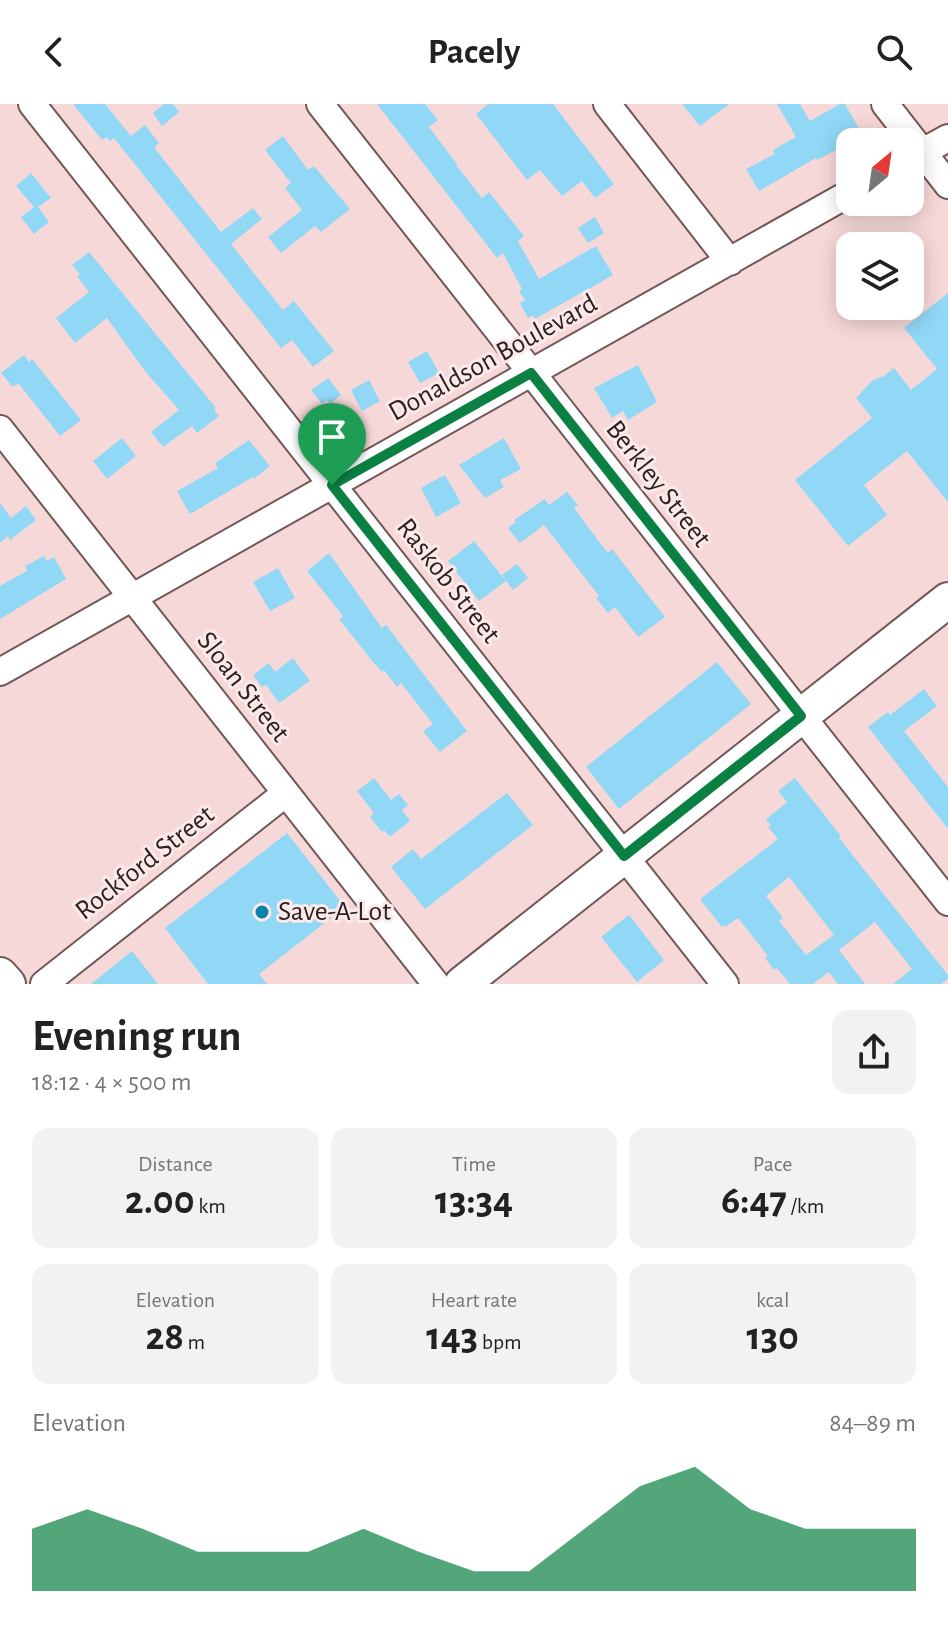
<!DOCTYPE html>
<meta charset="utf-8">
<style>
body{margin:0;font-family:"Alegreya Sans",sans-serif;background:#f2f2f2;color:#222;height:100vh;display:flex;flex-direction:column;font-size:30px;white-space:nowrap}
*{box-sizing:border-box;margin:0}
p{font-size:26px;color:#767676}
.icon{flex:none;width:44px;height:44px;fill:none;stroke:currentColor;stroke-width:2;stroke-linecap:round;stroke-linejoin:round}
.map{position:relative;height:880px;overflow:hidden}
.panel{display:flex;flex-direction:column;background:#fff;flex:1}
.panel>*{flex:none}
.needle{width:52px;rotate:29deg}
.buttons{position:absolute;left:836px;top:24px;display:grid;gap:16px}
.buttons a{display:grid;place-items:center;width:88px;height:88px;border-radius:16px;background:#fff;box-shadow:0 4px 20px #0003;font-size:40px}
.pin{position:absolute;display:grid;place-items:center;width:68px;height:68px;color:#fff;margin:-82px -34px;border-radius:50% 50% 50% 0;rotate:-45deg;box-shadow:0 0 8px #0007}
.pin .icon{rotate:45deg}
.round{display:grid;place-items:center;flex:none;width:84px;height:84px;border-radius:16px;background:#f2f2f2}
.overview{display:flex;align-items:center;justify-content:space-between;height:136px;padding:0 32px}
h1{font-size:44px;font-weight:700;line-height:60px}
.stats{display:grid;grid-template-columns:repeat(3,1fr);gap:12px;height:136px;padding:8px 32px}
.stats div{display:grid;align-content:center;border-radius:16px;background:#f2f2f2;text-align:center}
.stats b{font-size:40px;font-weight:700}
.stats small{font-size:22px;font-weight:400}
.stats p{font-size:22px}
.chart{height:224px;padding:16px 32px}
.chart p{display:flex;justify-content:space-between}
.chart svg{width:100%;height:144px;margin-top:8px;fill:#0b8043;opacity:.7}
header{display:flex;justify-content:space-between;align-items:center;height:104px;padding:0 32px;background:#fff;font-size:36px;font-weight:700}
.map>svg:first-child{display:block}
</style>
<header><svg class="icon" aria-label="back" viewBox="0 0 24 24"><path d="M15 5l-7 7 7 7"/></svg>Pacely<svg class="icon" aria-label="search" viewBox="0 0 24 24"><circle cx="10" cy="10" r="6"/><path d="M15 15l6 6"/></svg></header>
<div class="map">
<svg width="948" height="880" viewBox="0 0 948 880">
<rect width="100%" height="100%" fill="#f7d8d8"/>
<path fill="#91d8f6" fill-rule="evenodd" d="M73,0h32l26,32 14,-11 14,18 -5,4 9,12 58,73 32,-24 9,11 -31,25 52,66 11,-9 40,50 -21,16 -21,-27 -11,8 -167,-210 -4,3 -3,-4 -5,3z
M164,0h9l6,8 -17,14 -9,-13z
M377,0h48l13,16 -9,7 28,37 -1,1 26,33 7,-6 35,44 -6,5 21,38 57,-33 17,29 -78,44 -2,-4 -5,3 -8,-15 5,-3 -6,-9 3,-2 -19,-36 -6,5z
M488,0h65l61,80 -19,14 -13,-17 -20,15 -22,-26 -13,10 -51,-66z
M682,0h47l-29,22z
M777,0h23l10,17 30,-17h5l18,32 -46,24 -1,-2 -57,33 -13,-22 29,-15 -2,-4 23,-13z
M283,32l25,34 6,-4 36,43 -29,23 -6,-6 -34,27 -13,-16 34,-27 -17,-22 6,-5 -26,-33z
M31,69l20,25 -13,9 11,15 -15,12 -13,-17 13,-10 -18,-21z
M595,113l9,16 -16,10 -10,-15z
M89,148l127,156 -2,2 5,6 -22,17 -5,-7 -29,21 -12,-15 28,-22 -35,-40 -37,-52 -32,25 -19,-25 33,-26 -12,-16 3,-2 -8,-9z
M948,189v209l-41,-51 -43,34 23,30 -39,31 -53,-66 77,-62 -16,-20 17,-18 11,-4 10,-8 17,22 26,-21 -33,-41z
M427,247l12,22 -19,10 -12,-21z
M24,251l5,7 3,-3 49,61 -21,16 -41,-52 -7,2 -11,-13z
M638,261l19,37 -29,18 -5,-9 -11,7 -18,-30z
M328,274l13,17 -11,9 -3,-4 -5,4 -11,-14z
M369,276l11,21 -18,10 -11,-21z
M122,334l14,18 -29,23 -14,-18z
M504,334l17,31 -21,11 4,7 -19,11 -26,-33z
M249,336l21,26 -16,13 -1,-2 -63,37 -13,-23 41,-23 -3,-5z
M445,371l16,28 -25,14 -15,-29z
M567,388l11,13 -4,3 32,43 3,1 3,-3 53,68 -27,20 -23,-30 -7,6 -12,-15 3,-2 -55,-71 -24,18 -12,-15 8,-6 -2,-2 31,-21 4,6z
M0,399l11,15 15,-12 10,14 -26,20 -2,-4 -8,7z
M474,437l32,40 -27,20 -31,-40z
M329,449l53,75 4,-3 81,106 -27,21 -17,-21 10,-7 -32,-41 -4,4 -13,-17 -2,2 -9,-10 -34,-43 4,-3 -36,-45z
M44,452l3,5 7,-4 12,22 -66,40v-33l27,-15 -2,-5z
M517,460l11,14 -15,12 -11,-15z
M278,464l17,30 -25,13 -17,-29z
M293,554l17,23 -31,22 -13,-18 -4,2 -9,-12 16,-12 6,9z
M717,558l34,42 -132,105 -33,-42z
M924,585l13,17 -33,25 44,56v42l-80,-102 20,-15 2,3z
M374,674l17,22 8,-6 9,11 -6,5 8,11 -20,16 -6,-7 -2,2 -12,-15 4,-4 -17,-22z
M795,674l46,58 -2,2 109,137v4l-7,5h-48l19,-15 -37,-47 -36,28 26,34h-27l-9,-12 -16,12h-23l-13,-16 -3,2 -9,-12 3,-2 -30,-38 -13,9 -1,-2 -2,2 -22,-28 78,-60 -10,-12 3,-2 -5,-6 21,-17 -9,-11zM789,773l45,58 -28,20 -27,-34 4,-3 -17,-22z
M507,689l26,32 -108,84 -34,-42 22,-18 8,10z
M287,729l58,74 -86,67 8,10h-59l-43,-56z
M629,811l35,45 -27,22 -36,-45z
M132,847l26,33h-67z"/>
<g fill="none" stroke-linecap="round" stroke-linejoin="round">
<defs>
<path id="minor" d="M32,0l693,880
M320,0l628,798
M607,0l123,158
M885,0l63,81
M910,55l38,-21
M0,325l436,555
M0,568l850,-479
M44,880l242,-191"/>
<path id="major" d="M0,871l8,9
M462,880l486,-384"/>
</defs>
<use href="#minor" stroke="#715757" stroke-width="30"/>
<use href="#major" stroke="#715757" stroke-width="38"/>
<use href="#minor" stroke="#fff" stroke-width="26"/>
<use href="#major" stroke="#fff" stroke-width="34"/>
</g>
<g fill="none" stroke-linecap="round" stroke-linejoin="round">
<defs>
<path id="route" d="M531,269l270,343 -177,140 -292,-371z"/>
</defs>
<use href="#route" stroke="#fff" stroke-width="16"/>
<use href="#route" stroke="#0b8043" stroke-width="10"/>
</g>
<circle fill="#0583a8" stroke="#fce9e9" stroke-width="3" cx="262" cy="808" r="8"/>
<g text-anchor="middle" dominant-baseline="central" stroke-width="6" stroke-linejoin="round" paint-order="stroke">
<g font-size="28" fill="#2d2122" stroke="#fce9e9">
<text transform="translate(493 254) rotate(-29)">Donaldson Boulevard</text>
<text transform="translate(658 380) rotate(52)">Berkley Street</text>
<text transform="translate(448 477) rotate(52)">Raskob Street</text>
<text transform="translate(243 583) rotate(52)">Sloan Street</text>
<text transform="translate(145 759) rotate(-38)">Rockford Street</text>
</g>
<g font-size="28" fill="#2d2122" stroke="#fce9e9" text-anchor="start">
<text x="278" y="808">Save-A-Lot</text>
</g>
</g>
</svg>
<div class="buttons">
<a><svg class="needle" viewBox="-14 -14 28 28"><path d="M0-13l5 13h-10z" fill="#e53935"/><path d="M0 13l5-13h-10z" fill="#767676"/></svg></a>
<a><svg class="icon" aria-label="layers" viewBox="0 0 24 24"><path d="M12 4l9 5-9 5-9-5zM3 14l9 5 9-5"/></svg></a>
</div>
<div class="pin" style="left:332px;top:381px;background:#1e9e55"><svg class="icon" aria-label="arrive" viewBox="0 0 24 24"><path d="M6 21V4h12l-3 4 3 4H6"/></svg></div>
</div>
<section class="panel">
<div class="overview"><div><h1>Evening run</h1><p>18:12 · 4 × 500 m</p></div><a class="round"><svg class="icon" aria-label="share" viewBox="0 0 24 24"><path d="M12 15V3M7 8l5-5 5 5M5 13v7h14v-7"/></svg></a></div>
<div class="stats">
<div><p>Distance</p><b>2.00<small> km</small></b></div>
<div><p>Time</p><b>13:34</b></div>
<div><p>Pace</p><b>6:47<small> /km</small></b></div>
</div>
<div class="stats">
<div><p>Elevation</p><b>28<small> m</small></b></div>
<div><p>Heart rate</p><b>143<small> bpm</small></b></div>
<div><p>kcal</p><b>130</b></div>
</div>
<div class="chart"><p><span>Elevation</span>84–89 m</p>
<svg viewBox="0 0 160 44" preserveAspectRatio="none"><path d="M0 44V25L10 19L20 25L30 32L40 32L50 32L60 25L70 32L80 38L90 38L100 25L110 12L120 6L130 19L140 25L150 25L160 25V44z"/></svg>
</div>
</section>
